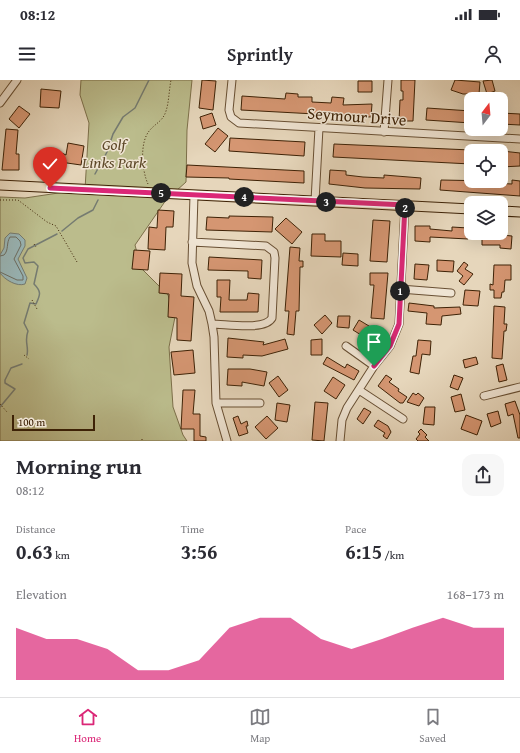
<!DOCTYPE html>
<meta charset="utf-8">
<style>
body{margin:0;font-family:"Gentium Book Plus",serif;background:#f7f7f7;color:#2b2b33;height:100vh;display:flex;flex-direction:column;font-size:15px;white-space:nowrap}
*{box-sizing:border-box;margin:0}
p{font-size:13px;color:#7c7c81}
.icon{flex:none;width:22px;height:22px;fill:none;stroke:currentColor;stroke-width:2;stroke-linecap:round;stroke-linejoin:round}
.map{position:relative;height:361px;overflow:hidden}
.details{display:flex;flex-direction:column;background:#fff;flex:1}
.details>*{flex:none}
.needle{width:26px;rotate:16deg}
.buttons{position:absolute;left:464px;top:12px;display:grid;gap:8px}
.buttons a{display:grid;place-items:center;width:44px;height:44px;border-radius:8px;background:#fff;box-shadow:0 4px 16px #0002;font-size:20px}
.scale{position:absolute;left:12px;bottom:10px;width:83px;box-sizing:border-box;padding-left:4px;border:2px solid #3e2206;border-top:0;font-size:11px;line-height:14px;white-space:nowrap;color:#3e2206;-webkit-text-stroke:3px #efe4d3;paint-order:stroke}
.pin{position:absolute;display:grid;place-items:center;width:34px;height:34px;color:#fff;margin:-41px -17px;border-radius:50% 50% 50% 0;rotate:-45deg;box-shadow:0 0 4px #0007}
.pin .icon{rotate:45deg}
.km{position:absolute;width:20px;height:20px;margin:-10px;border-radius:50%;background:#222;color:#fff;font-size:11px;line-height:20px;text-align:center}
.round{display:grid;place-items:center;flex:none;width:42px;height:42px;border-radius:12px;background:#f7f7f7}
.overview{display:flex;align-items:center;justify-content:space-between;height:68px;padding:0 16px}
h1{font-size:22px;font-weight:800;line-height:30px}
.figures{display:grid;grid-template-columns:repeat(3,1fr);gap:6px;height:68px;padding:4px 16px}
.figures div{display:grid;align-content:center}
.figures b{font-size:20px;font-weight:800}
.figures small{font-size:11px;font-weight:400}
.figures p{font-size:11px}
.chart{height:112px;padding:8px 16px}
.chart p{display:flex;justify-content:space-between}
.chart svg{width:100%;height:72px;margin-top:4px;fill:#db2777;opacity:.7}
.status{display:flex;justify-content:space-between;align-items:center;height:28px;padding:0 20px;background:#fff;direction:ltr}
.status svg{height:11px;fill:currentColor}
header{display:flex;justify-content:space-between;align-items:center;height:52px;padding:0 16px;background:#fff;font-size:18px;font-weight:800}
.dock{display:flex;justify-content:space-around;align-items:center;height:56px;border-top:1px solid #e1e1e2;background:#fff;font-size:11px;color:#7c7c81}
.dock a{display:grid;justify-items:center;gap:2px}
.dock .on{color:#db2777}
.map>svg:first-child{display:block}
</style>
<div class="status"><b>08:12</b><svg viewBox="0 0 49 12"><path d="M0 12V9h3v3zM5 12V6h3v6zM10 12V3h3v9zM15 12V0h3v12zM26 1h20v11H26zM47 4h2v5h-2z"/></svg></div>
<header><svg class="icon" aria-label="menu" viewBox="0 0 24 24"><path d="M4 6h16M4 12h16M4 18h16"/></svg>Sprintly<svg class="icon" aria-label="person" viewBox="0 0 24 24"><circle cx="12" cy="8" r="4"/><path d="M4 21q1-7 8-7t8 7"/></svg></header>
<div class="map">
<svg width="520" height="361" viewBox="0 0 520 361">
<rect width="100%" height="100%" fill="#e6d6bb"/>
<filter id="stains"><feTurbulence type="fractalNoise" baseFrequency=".005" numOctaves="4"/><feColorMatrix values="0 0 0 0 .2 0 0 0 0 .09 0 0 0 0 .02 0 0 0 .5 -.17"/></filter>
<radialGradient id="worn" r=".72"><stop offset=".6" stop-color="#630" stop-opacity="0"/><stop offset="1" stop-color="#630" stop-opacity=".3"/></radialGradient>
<path fill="#bbbc8c" stroke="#7c6f49" d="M81,0h111l-5,50 -1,52 -20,18 -31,45 6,23 27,27 7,22 -6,30 4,60 10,28 4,6h-187v-244l25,1 60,-9 4,-66 -9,-28z"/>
<path fill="#99b7b9" stroke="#757b71" d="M10,153l9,1 6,6v6l-7,13 9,19 -2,6c-8,3 -20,-4 -25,-11v-18l4,-7 1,-10z"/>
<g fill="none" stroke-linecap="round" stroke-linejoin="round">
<path stroke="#6c6c60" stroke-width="1" d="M0,176l4,-1c5,-5 2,-12 6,-18h6l4,4 1,4 -7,14 9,17v4h-6l-17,-8"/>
<path stroke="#757b71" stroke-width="1.5" d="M95,94l12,-22 6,-18 10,-17 12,-9 14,-28
M62,151l16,-13 15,-8 5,-10
M27,275c2,-9 -3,-13 1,-24l-4,-8 6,-20 6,1c4,-9 6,-12 -2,-20l4,-18 -4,-4 -9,1 -2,-5 5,-9 29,-15
M0,327l15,-18 -10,-6v-3l6,-12 11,-4"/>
</g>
<path fill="#d59672" stroke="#3e2206" d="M202,0l14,1 -3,29 -14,-2z
M401,0h14l-2,41h-14l1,-21h3v-9h-2z
M455,0l25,2 -1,12h-16l-12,-4z
M492,0l3,11 -8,3 -4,-13z
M358,1h14v11h-14z
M41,9l20,2 -2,17 -19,-1z
M286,13l12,1v3h14v5l19,1 1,-6 12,1 -1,7 29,-1 -1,13 -130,-7 1,-14 43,3z
M19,26l11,8 -11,14 -10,-9z
M427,28l44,3v12l-45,-3z
M212,33l4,12 -13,4 -3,-12z
M501,33l19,1v11l-19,-1z
M218,48l10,8 -13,16 -10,-8z
M6,49l12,1 -2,24h3v16h-17z
M230,58l75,4 -1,14 -75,-5z
M68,63l16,3 -3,19 -21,-3 -3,7 -13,-6 7,-15 15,7z
M334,64l137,6v14l-138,-7z
M502,71l18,2v13l-19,1z
M187,85l117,6v12l-75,-4v-1l-43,-1z
M330,90l16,1v4l17,2 21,1v-3l37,3 -1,11 -55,-1 -36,-4z
M441,100l51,1v2l20,1v-4l8,1v15l-80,-6z
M158,130l16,1 -1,16h-7l-1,23 -17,-1 1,-22 8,1z
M229,136l44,1 -1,15 -66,-2 1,-13 22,1z
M286,138l16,14 -10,12 -17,-15z
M373,140l17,1 -3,41 -17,-1z
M415,146h15v3l22,2v-4l16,1v11l-38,-2v5l-15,-1z
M482,153l30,3 -1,13 -11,-1v-3h-18z
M312,154h13v7h16v16l-30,-1z
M290,167l10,1 -1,13h4v6h-3l-1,44h-3l-2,24 -7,-1 2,-23h-4z
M134,170l16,1 -2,19 -16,-1z
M343,173l15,1v12l-16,-1z
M209,177l53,3 -1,19 -13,-1v-7l-40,-1z
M437,180l17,1 -1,11 -16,-1z
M464,182l4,3 -3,4 8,5 -9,11 -5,-4 4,-5 -6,-5z
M415,184l14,1 -2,15 -13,-1z
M494,185h17v15h-6l-1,12h-2l-1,6h-7v-8h-4v-6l3,1z
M160,193l22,1 -1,22 13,1 -3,44 -14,-1v-22l-9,-1 1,-23 -10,-1z
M370,193h18l-4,46 -13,-1 3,-33h-4z
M217,200h13l-1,20h18l1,-7 11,1 -1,18h-38l1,-15h-4z
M465,210l15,1 -2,15 -15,-1z
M409,223l25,3v2l26,-1 1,7 -19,2 -1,9 -15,-1 1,-11 -19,-2z
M494,226l11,1 -1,17h3l-1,7h-2l-2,28 -10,-1z
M325,235l7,8 -10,11 -8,-9z
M338,236h12l-1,12 -12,-1z
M359,240l15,9 2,-3 7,4 -9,13 -21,-13z
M228,258l36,4 -1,3 22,-6 3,10 -26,7 -19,-1v3l-16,-1z
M322,259v16h-11v-15z
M418,260l13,1 -1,14 -8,-1 -3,20 -9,-2 3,-16h3z
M193,270l2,23 -21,2 -3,-23z
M327,277l18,11 2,-4 12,7 -5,9 -31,-16z
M476,277l2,7 -13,4 -2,-8z
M503,284l4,16 -8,2 -3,-16z
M228,289h22l17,3 -3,14 -22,-4v4l-15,-1z
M386,295l6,4 -3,3 10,7 -1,2 9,6 -4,6h-3l-22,-17z
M454,295l9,3 -5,12 -8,-3z
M278,296l10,14 -9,7 -10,-14z
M333,297l12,8 -9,14 -12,-8z
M183,310h12l-2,24h7v22l6,1v4h-12v-12h-13z
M413,313l3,2 2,-2 6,5 -5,8 -12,-4z
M461,314l4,16 -10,2 -4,-15z
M515,321l5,14v23h-2l-5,-24 -5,2 -3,-12z
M315,322l13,1 -4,38 -12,-1z
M277,323l13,2 -3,17 -12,-2z
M425,327h10l-1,18 -11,-1z
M364,328l7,4 -8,12 -6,-5z
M498,331l3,12 -10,4 -4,-13z
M466,335l16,6 -5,14 -16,-6z
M238,336l3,8 6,-3 1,5h-2l2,7 -9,3 -6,-18z
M267,336l11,12 -12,11 -11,-12z
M378,340l10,6 3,6 -4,7 -4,-3 2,-3 -11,-7z
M421,349l6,6 -2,2 4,4h-11l-2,-2 4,-5 -2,-2z"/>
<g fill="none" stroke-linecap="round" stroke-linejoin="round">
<defs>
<path id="minor" d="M232,0l-3,30 2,7 8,6 281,16
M0,23l17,-23
M384,52l4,-52
M194,115l-2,68 5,23 12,25 3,13 2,13 2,66 11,38
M315,121l4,-73
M192,162l74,4 8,6 1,6 -3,60c-7,13 -46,6 -60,6
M400,209l51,4
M346,266l28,20
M359,310l44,29
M484,316l36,-9
M216,323h44
M340,361l2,-21 5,-12 27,-42 16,-20 9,-22 6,-119"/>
<path id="major" d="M0,105l471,24
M501,131l19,1"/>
</defs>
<use href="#minor" stroke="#684f33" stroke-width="9"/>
<use href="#major" stroke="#3e2206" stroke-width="11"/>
<path stroke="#3e2206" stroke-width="1" stroke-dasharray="1 2" stroke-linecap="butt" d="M148,104c-6,-13 -9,-42 2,-54 6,-7 13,-9 16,-19 3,-9 3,-21 5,-31
M0,120h18l29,22 9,4 21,36
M34,164l2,3
M32,220l5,9
M24,275l5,4
M0,324l7,8
M142,359v2"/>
<use href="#minor" stroke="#efe4d3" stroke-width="7"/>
<use href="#major" stroke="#e6d6bb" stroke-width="9"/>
</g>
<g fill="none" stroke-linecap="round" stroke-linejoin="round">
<defs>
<path id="route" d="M50,108l355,17 -6,119 -9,22 -16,20"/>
</defs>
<use href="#route" stroke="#fff" stroke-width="8"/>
<use href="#route" stroke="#db2777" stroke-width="5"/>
</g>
<g text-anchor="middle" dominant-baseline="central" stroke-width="3" stroke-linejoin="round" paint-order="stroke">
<g font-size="16" fill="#3e2206" stroke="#efe4d3">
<text transform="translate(357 36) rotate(4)">Seymour Drive</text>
</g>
<g font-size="16" font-style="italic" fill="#5d4828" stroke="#efe4d3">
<text x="114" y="64">Golf<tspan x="114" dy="18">Links Park</tspan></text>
</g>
</g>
<rect width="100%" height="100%" filter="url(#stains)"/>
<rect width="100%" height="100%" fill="url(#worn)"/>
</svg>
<div class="buttons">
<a><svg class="needle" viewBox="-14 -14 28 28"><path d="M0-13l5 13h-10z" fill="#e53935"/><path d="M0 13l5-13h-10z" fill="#7c7c81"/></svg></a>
<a><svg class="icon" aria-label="locate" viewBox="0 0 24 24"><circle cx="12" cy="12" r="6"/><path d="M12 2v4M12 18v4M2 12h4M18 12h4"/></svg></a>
<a><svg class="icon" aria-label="layers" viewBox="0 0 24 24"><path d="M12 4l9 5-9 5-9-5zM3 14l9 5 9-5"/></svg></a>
</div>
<div class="scale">100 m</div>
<div class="pin" style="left:374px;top:286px;background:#1e9e55"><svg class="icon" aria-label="arrive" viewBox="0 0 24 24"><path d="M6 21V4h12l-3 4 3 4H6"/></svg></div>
<div class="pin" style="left:50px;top:108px;background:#d93025"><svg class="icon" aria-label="check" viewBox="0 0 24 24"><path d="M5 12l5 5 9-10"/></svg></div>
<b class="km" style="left:400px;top:211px">1</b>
<b class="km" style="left:405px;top:128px">2</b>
<b class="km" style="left:326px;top:122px">3</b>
<b class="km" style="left:244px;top:117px">4</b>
<b class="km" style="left:161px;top:113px">5</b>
</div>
<section class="details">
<div class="overview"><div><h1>Morning run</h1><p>08:12</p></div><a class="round"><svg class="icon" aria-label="share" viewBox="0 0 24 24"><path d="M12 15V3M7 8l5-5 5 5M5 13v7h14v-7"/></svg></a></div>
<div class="figures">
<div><p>Distance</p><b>0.63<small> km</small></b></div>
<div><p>Time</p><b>3:56</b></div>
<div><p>Pace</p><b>6:15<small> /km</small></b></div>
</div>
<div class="chart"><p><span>Elevation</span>168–173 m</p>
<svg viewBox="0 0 160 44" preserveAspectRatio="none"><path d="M0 44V12L10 19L20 19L30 25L40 38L50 38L60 32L70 12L80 6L90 6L100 19L110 25L120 19L130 12L140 6L150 12L160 12V44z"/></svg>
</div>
</section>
<nav class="dock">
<a class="on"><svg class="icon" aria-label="home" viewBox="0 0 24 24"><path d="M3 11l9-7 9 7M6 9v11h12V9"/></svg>Home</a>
<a><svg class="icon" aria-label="map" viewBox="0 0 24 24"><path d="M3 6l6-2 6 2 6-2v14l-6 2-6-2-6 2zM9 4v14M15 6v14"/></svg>Map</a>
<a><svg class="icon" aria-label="saved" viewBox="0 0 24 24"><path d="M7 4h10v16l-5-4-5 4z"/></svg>Saved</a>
</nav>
